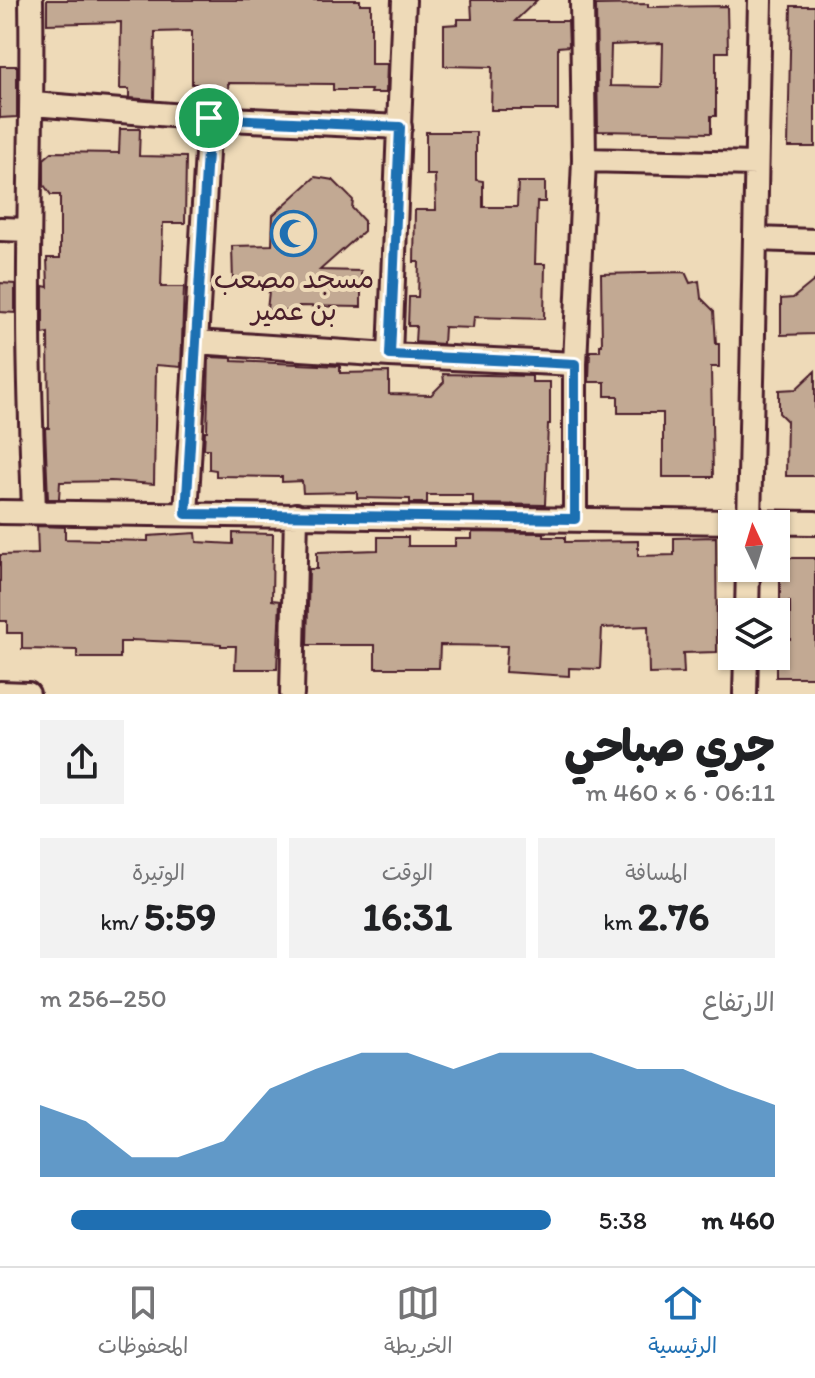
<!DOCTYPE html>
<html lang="ar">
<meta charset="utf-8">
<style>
body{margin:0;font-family:Itim,"Playpen Sans Arabic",sans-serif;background:#f2f2f2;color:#202124;direction:rtl;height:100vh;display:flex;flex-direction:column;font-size:30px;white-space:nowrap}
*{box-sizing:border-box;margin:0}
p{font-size:26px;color:#757577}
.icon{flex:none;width:44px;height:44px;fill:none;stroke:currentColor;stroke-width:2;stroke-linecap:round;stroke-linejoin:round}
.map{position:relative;height:694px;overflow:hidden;direction:ltr}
.details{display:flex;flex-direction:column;background:#fff;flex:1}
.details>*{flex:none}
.needle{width:52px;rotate:356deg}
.tools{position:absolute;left:718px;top:510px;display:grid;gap:16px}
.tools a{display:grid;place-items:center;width:72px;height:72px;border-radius:0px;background:#fff;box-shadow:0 2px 6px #0004;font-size:40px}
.pin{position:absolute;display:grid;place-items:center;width:68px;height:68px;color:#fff;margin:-34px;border:4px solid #fff;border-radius:50%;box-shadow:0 2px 8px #0007}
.round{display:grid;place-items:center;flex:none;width:84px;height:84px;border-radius:0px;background:#f2f2f2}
.summary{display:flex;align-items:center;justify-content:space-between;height:136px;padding:0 40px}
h1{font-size:44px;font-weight:800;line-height:60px}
.figures{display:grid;grid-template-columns:repeat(3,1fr);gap:12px;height:136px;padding:8px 40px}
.figures div{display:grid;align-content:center;border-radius:0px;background:#f2f2f2;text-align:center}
.figures b{font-size:40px;font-weight:800}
.figures small{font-size:22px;font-weight:400}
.figures p{font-size:22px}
.chart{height:224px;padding:16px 40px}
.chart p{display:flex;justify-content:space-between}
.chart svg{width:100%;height:144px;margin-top:8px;fill:#1f6fb2;opacity:.7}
ul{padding:0 40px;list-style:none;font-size:26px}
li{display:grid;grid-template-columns:128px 96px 1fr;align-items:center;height:60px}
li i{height:20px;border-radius:10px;background:#1f6fb2}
.tab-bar{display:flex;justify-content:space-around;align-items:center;height:112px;border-top:2px solid #e0e0e0;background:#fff;font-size:22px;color:#757577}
.tab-bar a{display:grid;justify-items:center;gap:4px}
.tab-bar .current{color:#1f6fb2}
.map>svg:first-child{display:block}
</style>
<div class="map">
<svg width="815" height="694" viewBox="0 0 815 694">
<rect width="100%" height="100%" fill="#eedab8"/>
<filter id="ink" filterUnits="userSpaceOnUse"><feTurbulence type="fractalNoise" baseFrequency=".0125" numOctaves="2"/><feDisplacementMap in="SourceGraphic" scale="16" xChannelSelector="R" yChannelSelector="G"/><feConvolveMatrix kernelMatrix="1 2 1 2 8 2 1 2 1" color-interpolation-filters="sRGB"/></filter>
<g filter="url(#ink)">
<path fill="#c2a993" stroke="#4a1f2b" stroke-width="2" fill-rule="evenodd" d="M47,0h313v4h11v60h16l-1,29h-16l1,-3h-38v-6l-105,-1 1,19h-32v-18h-5v-53l-37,1 -1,68 -25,-2v-9h-9l1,-67 -74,2z
M471,0h66l-22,21h53l1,25 -11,1v63h-67l1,-43 -48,-1v-41l14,-1v-5h14z
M648,4v3l79,-1 1,46h-12v64h-5v17l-113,-2 -2,-126zM663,43l-1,44 -52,-1 1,-41z
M791,6h24v141h-27z
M0,66h17v51l-17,1z
M120,129h20l-1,27 47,1 -1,66h-22l-2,64h23l-3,80 -25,-2 -2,119 -43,-3 -51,1 -1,17h-11l-3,-71h4l-1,-95 -5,1v-48l5,1 -1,-29h13v-63h-9l-7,-10v-26l8,-7 67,1z
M426,132h50v48l7,1v26h34l1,-25h27v20h-8l-2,62h10l-1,55 -70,-2 -1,11 -29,-1 -1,17 -28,-2 1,-16h-8l1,-29h9l1,-35h-5l1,-52h21l-1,-35h-9z
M315,177l18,3 20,20 -1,8 12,13v10l-44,39 41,1v36l-62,-1v6l-32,-2 3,-28 -37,1 -1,-37 40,-1 1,-30z
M685,272l5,11 9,-2 2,17 13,13 2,33h3v23h-8l2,110h-50v-64h-45v-17h-13v-14h-16l1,-31h10v-6h2l-1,-71z
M815,280v54l-34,1v-36l12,-1z
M0,283l15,1v29l-15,-1z
M209,357l23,1v3l108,5v7l49,-1v22l42,1 13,-13 -1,-8 89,2v6h18v42h-2l-3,81 -72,-1v-9h-46v8h-17v-4l-53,-1v-6l-54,1 -1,-12 -20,1v-5l-66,-1v-6l-7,-1v-20h-5l1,-18h2z
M815,371v105h-29l1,-55 -8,-8v-23l17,-1z
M37,526l28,1v12l83,2v-5l48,-3 1,9 36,2v-11l40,1 -1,66 8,1 -3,68h-42l1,-23h-15v-2l-90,-4v2h-11v16h-43v-8l-55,-1v-16h-15v-12h-7v-66l38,-1z
M472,532l72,1v4h21v5l73,-1v15l36,-1v-17l42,-1 1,115 -34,1 1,20 -35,1 -1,-48 -46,2 -2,41 -31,-1v8l-64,-4 2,-26 -67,-1 -1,23h-64v-23h-68l2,-76h8v-17l61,-2v-13h30v9h47v-7h17z
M780,558h35v119h-39v-38h14v-37h-10z"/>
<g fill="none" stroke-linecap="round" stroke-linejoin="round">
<defs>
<path id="street" d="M31,0c2,106 -3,211 -2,317 0,65 3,130 5,195
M33,104l176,14 191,9
M584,160l172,4
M0,229l29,1
M755,239l60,2
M196,342l194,13 185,9
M390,355l14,-355
M0,512l815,11
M186,514l23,-396
M575,519v-155l9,-204 -2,-160
M749,524l11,-524
M747,612l1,-44
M0,693l28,1
M292,694l4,-179
M745,694l1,-38"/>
</defs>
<use href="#street" stroke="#4a1f2b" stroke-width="28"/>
<use href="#street" stroke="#eedab8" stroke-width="22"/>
</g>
</g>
<g fill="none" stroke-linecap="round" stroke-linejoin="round" filter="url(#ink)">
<defs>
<path id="route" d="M209,118l191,9 -10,228 185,9v155l-389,-5z"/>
</defs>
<use href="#route" stroke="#fff" stroke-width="16"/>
<use href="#route" stroke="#1f6fb2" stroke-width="10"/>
</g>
<defs>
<symbol id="mosque-ring" viewBox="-11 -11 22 22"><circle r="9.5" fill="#eedab8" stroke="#1f6fb2" stroke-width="1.5"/><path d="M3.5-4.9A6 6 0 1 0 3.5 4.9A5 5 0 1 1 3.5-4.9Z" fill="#1f6fb2"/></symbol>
</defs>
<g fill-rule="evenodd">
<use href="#mosque-ring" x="268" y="208" width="51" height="51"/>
</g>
<g text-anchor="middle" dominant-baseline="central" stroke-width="8" stroke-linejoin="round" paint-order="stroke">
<g font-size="28" fill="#4a1f2b" stroke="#eedab8">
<text x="294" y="278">مسجد مصعب<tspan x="294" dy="32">بن عمير</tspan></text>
</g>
</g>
</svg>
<div class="tools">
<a><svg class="needle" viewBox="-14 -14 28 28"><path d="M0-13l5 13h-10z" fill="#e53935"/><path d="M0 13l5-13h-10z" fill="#757577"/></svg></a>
<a><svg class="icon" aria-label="layers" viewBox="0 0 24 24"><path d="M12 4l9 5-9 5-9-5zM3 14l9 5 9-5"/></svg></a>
</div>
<div class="pin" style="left:209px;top:118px;background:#1e9e55"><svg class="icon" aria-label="arrive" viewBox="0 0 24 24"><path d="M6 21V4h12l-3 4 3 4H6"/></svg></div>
</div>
<section class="details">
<div class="summary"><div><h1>جري صباحي</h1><p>06:11 · 6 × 460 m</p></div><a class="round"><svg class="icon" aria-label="share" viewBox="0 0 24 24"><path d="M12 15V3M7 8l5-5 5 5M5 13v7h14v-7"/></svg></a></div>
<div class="figures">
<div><p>المسافة</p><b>2.76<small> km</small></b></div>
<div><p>الوقت</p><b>16:31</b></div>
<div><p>الوتيرة</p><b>5:59<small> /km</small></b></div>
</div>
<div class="chart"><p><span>الارتفاع</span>250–256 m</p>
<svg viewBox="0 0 160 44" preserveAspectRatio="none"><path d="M0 44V22L10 27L20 38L30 38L40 33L50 17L60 11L70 6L80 6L90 11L100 6L110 6L120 6L130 11L140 11L150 17L160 22V44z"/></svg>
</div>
<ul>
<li><b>460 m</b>5:38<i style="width:94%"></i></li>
</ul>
</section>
<nav class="tab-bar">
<a class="current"><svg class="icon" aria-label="home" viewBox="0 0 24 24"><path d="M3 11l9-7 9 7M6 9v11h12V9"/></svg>الرئيسية</a>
<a><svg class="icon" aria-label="map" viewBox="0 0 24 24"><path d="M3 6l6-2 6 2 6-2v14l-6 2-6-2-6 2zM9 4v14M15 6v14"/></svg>الخريطة</a>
<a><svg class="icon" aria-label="saved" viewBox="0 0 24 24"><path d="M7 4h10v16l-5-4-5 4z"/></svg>المحفوظات</a>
</nav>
